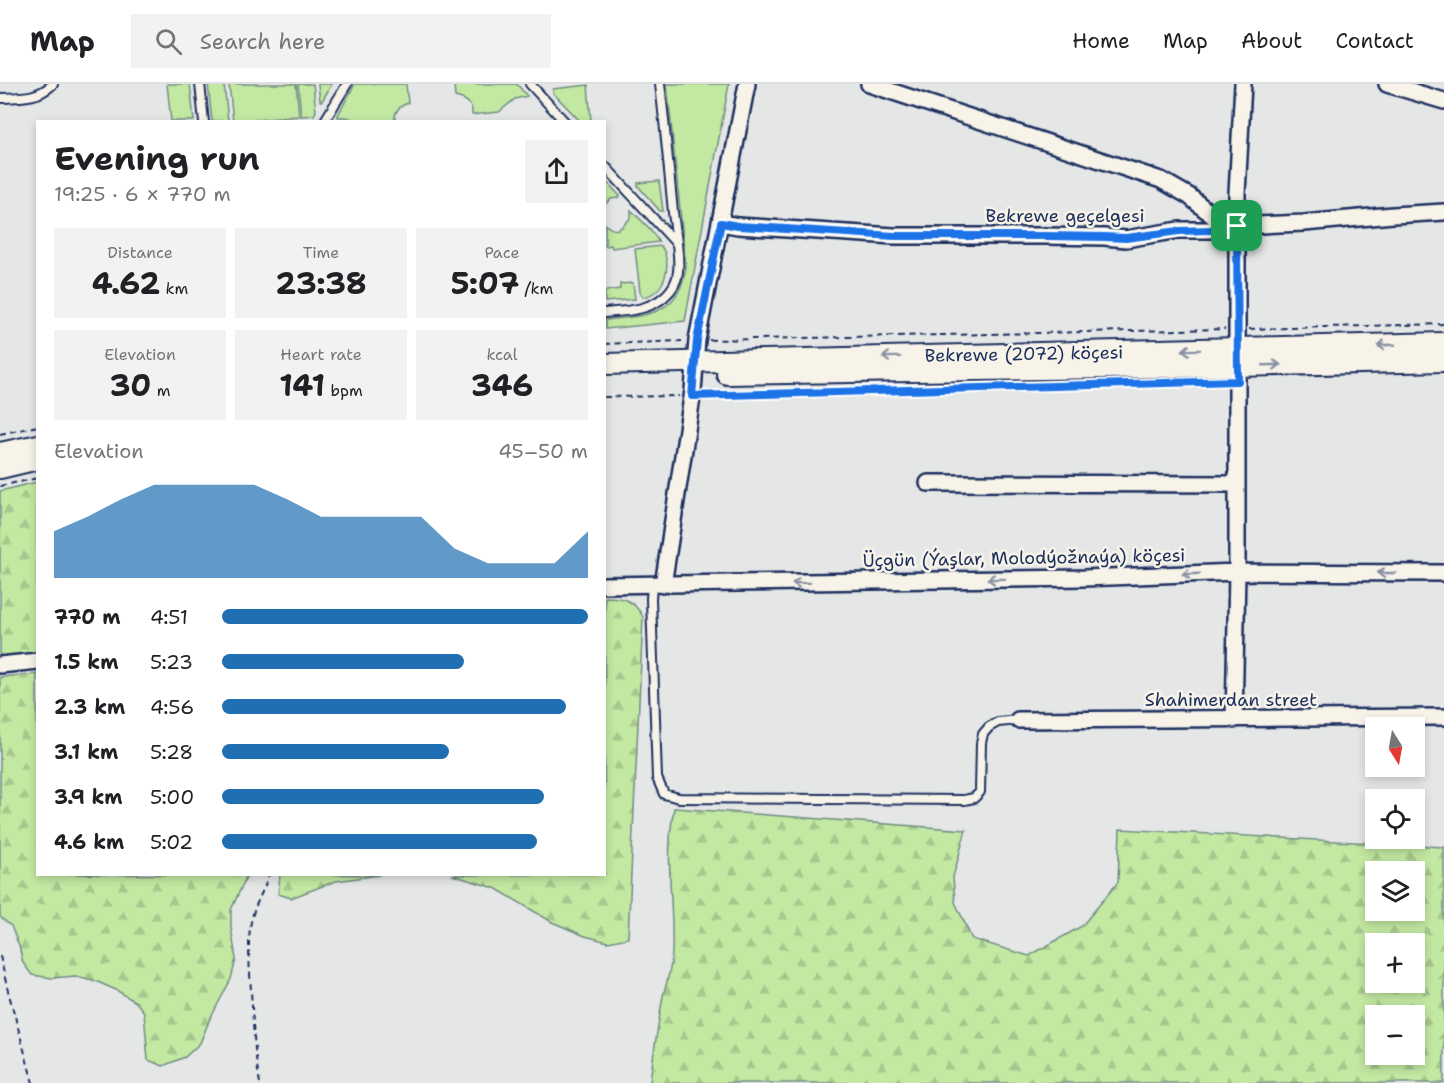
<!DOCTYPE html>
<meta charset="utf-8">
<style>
body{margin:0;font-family:"Shantell Sans",sans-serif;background:#f2f2f2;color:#202124;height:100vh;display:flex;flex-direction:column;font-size:22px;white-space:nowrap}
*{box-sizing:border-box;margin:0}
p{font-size:20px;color:#757577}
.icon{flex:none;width:33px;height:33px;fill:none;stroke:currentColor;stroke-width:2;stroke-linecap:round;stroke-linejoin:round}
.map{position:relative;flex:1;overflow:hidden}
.drawer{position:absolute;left:36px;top:36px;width:570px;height:756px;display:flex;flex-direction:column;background:#fff;border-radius:0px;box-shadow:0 3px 9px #0003}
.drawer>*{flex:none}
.needle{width:39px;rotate:169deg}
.fabs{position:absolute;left:1365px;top:633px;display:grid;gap:12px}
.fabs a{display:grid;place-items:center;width:60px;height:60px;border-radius:0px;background:#fff;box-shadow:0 3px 9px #0003;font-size:30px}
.pin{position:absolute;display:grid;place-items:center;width:51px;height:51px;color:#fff;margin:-26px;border-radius:12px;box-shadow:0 3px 9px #0006}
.round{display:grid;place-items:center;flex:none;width:63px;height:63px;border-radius:0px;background:#f2f2f2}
.head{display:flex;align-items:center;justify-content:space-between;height:102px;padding:0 18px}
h1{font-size:33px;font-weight:700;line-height:45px}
.metrics{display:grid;grid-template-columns:repeat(3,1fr);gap:9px;height:102px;padding:6px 18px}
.metrics div{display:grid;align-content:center;border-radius:0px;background:#f2f2f2;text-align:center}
.metrics b{font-size:30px;font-weight:700}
.metrics small{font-size:16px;font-weight:400}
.metrics p{font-size:16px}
.chart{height:168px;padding:12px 18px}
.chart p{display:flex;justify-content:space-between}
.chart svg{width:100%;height:108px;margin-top:6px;fill:#1f6fb2;opacity:.7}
ul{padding:0 18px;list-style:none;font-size:20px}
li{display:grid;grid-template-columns:96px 72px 1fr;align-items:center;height:45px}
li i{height:15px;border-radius:8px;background:#1f6fb2}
header{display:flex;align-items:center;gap:36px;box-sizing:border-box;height:84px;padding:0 30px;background:#fff;border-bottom:2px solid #e0e0e0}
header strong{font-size:28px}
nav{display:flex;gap:33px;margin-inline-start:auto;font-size:21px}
.search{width:420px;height:54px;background:#f2f2f2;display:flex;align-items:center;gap:15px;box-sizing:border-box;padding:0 21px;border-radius:0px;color:#757577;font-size:22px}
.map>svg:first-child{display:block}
</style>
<header>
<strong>Map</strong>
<div class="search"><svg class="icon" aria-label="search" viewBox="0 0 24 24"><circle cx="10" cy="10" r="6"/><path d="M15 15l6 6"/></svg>Search here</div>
<nav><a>Home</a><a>Map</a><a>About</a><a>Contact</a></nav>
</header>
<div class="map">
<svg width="1444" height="999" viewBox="0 0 1444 999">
<defs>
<pattern id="forest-firs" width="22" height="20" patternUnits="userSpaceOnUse" patternTransform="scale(1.5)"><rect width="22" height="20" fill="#c3e8a2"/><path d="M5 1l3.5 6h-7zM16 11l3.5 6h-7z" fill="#a7c78e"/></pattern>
</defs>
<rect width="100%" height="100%" fill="#e5e7e7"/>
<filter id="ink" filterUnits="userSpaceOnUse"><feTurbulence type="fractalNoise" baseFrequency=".0167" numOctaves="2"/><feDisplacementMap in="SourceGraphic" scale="12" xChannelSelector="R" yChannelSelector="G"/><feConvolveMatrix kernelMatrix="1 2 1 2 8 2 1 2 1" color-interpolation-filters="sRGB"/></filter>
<g filter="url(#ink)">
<path fill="#c3e8a2" stroke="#6f8c80" stroke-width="1.5" d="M167,0h23l4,37h-23z
M208,0h16l4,37h-16z
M229,0h67l3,32 -52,5h-14z
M298,0h15l3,27 -2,4 -13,1z
M318,0h14l-10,17h-2z
M355,0h51l2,19c-9,3 -14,9 -13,18h-38l-11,-4h-8v-2z
M454,0h63l10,12 -12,3 -16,13 -27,3c1,-11 -6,-16 -17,-18z
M667,0h62l-44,237 -80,8v-9c39,-4 75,-4 81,-53z
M588,1l3,36h-11l-27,-28v-4z
M604,95l16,17 -2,2 -7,1 -6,5z
M659,97l4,30h-3l-22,-25v-3z
M631,126l20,20 8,12 -47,6 -1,-3 -6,1v-22c11,11 17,4 26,-7z
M661,162c12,17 5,47 -18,51l-3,-5 -5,-43z
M633,199l2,16 -30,3v-11l15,-2v-5z"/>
<path fill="url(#forest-firs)" stroke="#6f8c80" stroke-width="1.5" fill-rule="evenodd" d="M37,398v174l-37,4v-169z
M605,513c18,0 29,3 38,20l-15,321 -20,4 -23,-6 -33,-14 -57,-34 -43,-13 152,-1z
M37,590l1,200 209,1 -16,35v17l5,32 -5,20 -22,42 -9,22 -15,14 -22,9 -15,-6 -4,-48 -8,-10 -20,-12 -23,-10 -18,-4 -23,2 -20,-3 -9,-12 -4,-17 -8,-20 -11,-9v-240z
M674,724l292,22 -13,47 2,25 17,37 57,17 53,-30 36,-44 2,-53 324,18v236h-794c3,-29 8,-58 13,-87 4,-16 9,-27 9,-45 2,-47 -8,-95 2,-143zM1376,788h38v38h-38zM1376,860h38v38h-38zM1376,932h38v38h-38z
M280,791v-1l100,1 -44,6 -45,17 -13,-4z"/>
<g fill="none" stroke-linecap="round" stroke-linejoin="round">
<defs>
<path id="lane" d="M200,0l4,38
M530,0l35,38
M0,14c21,-1 37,1 53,-14
M324,38l23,-38
M604,81l72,78
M604,229c21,-2 45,-2 61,-17 7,-6 12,-15 13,-24 2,-16 -3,-43 -5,-60 -4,-42 -8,-85 -13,-128
M652,501l-1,14 6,179 7,16 15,4 285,2 10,-2 6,-6 1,-49 2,-9 6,-7 9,-5 20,-2"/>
<path id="street" d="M869,0l292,96 28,16 24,20 23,9
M1387,0l57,17
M721,139l17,3 156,10h151l59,1 22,2 53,-9h31l27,-4 67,-3 89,-8 51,-3
M928,399l309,1
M604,501l480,-7 153,-6 207,1
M663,501l30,-194 4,-51 50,-256
M0,581l38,-4
M1018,636l426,-3
M1234,636l3,-148v-379l6,-109"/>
<path id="secondary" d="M604,280l840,-21
M727,290l510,-8 207,-5
M0,369l38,-8
M0,384l38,-9"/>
</defs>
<use href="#lane" stroke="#1b2f5e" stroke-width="12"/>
<use href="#street" stroke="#1b2f5e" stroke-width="20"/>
<use href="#secondary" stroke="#1b2f5e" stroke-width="24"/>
<path stroke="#1b2f5e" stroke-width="2" stroke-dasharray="6 4.5" stroke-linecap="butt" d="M1249,245l195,-5
M709,256l516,-11
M604,260l78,-3
M706,312l381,-11
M604,313l75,-1
M0,350l38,-8
M0,402l38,-8
M0,872l7,31 26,96
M260,999c-6,-30 -7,-61 -9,-92 -1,-21 -4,-49 0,-69 3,-17 13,-31 18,-48"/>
<use href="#lane" stroke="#f7f3e8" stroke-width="8"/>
<use href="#street" stroke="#f7f3e8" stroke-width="15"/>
<use href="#secondary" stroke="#f7f3e8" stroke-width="20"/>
</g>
<defs><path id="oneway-shaft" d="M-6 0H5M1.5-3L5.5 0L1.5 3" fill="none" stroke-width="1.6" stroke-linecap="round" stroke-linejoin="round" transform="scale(1.5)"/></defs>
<g stroke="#8991a3">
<use href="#oneway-shaft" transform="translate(1386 261) rotate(178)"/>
<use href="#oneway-shaft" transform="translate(1191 266) rotate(179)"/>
<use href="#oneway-shaft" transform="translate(891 273) rotate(179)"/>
<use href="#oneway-shaft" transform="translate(1272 281) rotate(-2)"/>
<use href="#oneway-shaft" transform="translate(1386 489) rotate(-180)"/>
<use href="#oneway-shaft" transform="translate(1191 490) rotate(178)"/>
<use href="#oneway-shaft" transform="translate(996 495) rotate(179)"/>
<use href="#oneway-shaft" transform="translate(801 499) rotate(179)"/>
</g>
</g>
<g fill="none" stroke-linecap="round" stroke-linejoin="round" filter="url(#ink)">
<defs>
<path id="route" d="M721,139l17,3 156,10h152l58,1 22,1 53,-7 31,-1 27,-4 1,155 -546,15 5,-56z"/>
</defs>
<use href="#route" stroke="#fff" stroke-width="12"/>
<use href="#route" stroke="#1a73e8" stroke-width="8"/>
</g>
<g text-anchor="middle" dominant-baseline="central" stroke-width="5" stroke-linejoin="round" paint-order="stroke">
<g font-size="18" fill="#1b2f5e" stroke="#f7f3e8">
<text x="1065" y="132">Bekrewe geçelgesi</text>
<text transform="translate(1024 270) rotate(-1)">Bekrewe (2072) köçesi</text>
<text transform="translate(1024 474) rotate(-1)">Üçgün (Ýaşlar, Molodýožnaýa) köçesi</text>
<text x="1231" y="616">Shahimerdan street</text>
</g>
</g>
</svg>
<div class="fabs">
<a><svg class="needle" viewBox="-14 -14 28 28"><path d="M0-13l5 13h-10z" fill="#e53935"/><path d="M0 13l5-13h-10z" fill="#757577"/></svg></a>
<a><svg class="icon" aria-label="locate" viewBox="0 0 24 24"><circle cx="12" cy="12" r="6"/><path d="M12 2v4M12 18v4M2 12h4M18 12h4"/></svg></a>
<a><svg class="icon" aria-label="layers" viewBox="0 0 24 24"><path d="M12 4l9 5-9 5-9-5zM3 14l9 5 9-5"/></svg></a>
<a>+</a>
<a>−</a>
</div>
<div class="pin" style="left:1237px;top:142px;background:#1e9e55"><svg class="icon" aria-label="arrive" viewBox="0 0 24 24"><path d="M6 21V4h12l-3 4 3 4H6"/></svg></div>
<section class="drawer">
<div class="head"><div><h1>Evening run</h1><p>19:25 · 6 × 770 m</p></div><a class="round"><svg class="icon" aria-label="share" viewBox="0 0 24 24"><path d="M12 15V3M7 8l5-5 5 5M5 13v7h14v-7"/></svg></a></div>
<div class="metrics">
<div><p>Distance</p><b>4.62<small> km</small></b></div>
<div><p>Time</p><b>23:38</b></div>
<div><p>Pace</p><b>5:07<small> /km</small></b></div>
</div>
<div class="metrics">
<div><p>Elevation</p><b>30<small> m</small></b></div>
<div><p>Heart rate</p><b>141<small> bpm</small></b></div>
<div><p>kcal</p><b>346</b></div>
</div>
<div class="chart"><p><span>Elevation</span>45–50 m</p>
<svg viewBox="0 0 160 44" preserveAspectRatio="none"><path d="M0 44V25L10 19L20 12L30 6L40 6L50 6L60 6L70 12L80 19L90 19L100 19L110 19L120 32L130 38L140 38L150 38L160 25V44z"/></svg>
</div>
<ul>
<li><b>770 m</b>4:51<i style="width:100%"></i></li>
<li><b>1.5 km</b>5:23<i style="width:66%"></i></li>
<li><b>2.3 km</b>4:56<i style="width:94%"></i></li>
<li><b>3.1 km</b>5:28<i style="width:62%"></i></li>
<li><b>3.9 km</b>5:00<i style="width:88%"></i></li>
<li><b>4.6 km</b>5:02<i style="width:86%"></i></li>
</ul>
</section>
</div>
